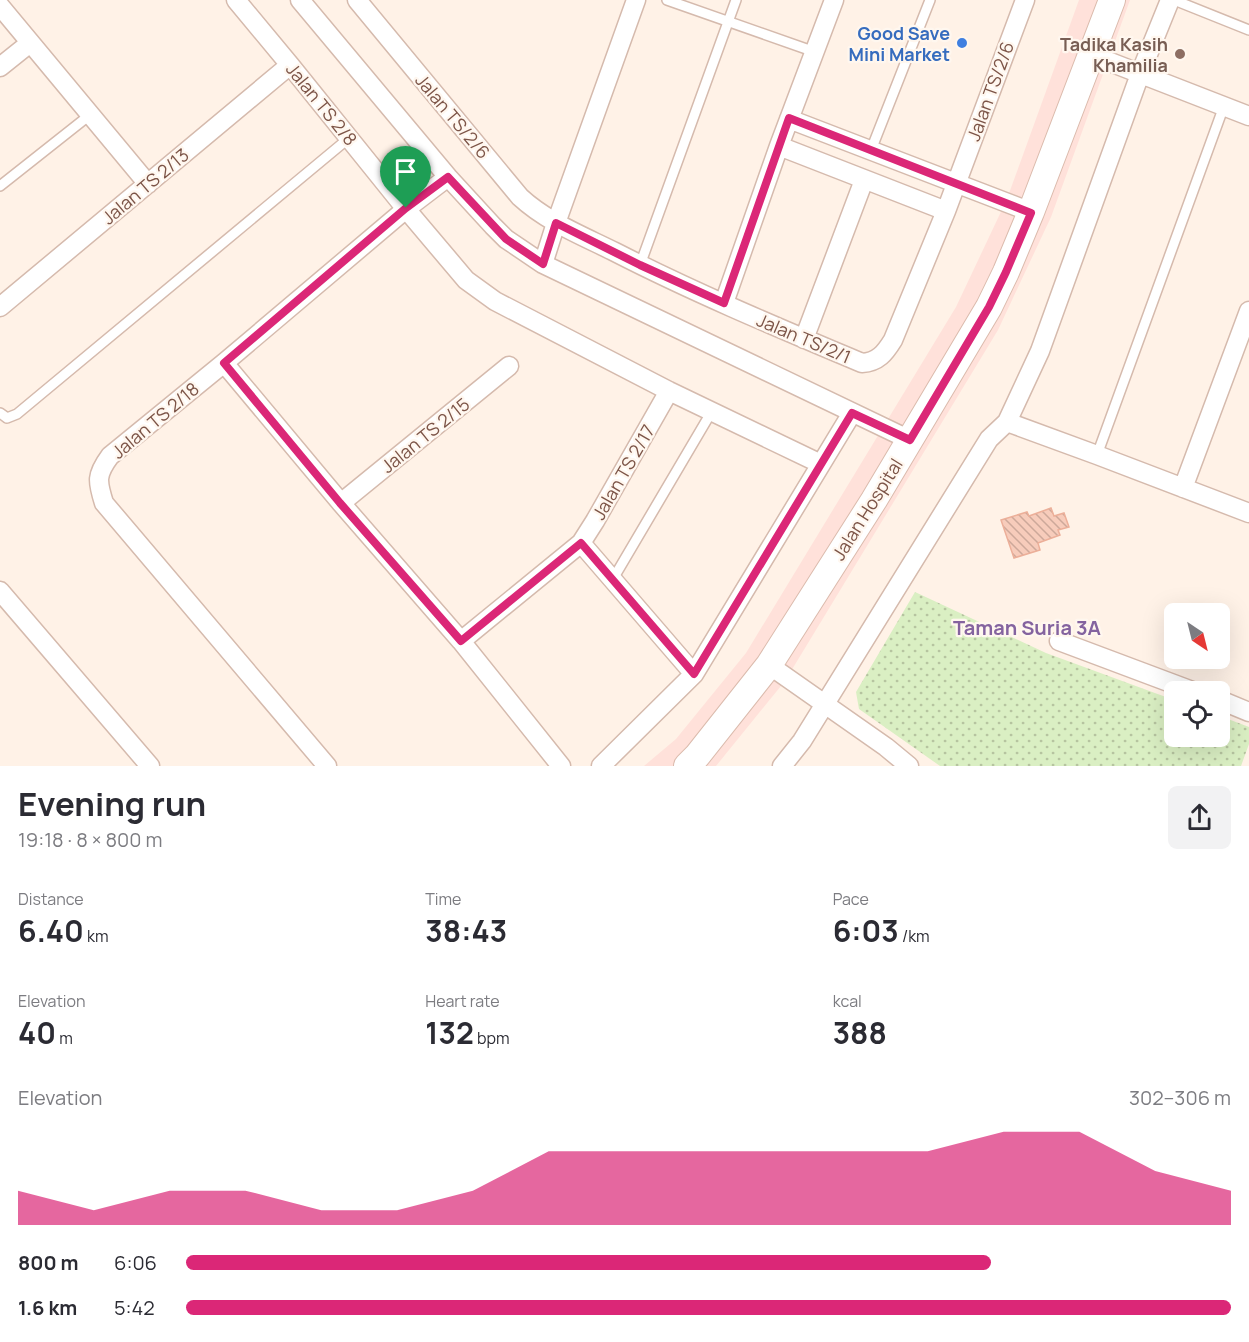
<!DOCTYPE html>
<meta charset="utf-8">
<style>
body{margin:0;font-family:Manrope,sans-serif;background:#f2f2f3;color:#2b2b33;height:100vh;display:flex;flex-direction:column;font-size:22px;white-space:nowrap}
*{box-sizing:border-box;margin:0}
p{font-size:20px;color:#7c7c81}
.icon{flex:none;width:33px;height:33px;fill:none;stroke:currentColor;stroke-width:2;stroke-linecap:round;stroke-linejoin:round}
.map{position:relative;height:766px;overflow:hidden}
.panel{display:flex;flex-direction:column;background:#fff;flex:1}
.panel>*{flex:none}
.needle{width:39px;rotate:145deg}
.controls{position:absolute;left:1164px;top:603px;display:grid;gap:12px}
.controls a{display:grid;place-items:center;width:66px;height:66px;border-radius:9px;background:#fff;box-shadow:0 6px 24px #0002;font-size:30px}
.pin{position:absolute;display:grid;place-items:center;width:51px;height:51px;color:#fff;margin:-62px -26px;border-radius:50% 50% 50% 0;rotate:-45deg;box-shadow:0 0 6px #0007}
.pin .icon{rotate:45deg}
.round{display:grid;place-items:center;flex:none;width:63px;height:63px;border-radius:9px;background:#f2f2f3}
.summary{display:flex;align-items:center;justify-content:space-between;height:102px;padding:0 18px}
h1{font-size:33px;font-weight:700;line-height:45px}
.stats{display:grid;grid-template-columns:repeat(3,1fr);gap:9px;height:102px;padding:6px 18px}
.stats div{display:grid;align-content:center}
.stats b{font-size:30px;font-weight:700}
.stats small{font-size:16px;font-weight:400}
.stats p{font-size:16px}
.chart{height:168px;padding:12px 18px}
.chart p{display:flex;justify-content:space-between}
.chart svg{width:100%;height:108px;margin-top:6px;fill:#db2777;opacity:.7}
ul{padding:0 18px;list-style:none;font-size:20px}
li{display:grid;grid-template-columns:96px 72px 1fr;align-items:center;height:45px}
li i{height:15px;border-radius:8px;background:#db2777}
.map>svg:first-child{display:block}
</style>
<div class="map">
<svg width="1249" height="766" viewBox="0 0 1249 766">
<defs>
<pattern id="grass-dots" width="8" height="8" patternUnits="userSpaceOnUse" patternTransform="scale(1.5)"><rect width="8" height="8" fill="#daefc3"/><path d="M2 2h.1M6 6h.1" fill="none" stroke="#b6c4a0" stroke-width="1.8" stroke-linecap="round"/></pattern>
<pattern id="building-back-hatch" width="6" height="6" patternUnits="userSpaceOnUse" patternTransform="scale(1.5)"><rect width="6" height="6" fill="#f7ccbb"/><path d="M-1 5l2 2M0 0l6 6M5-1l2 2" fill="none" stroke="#cda89a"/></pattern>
</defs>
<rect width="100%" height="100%" fill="#fff2e7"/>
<path fill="#ffe1da" d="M1079,0h51l-79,217 -53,113 -213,351 -69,85h-72l32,-27 70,-86 210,-346 51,-108z"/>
<path fill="url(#grass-dots)" d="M915,592l131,61 128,47v36h46v-20l29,11v17l-8,22h-301l-81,-57 -3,-17z"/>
<path fill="url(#building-back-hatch)" stroke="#ecaf99" stroke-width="1.5" d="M1051,508l3,8 10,-3 5,14 -11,3 2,5 -22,8 2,7 -26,8 -13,-38 26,-8 2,4z"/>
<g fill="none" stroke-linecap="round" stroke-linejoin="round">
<defs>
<path id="lane" d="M667,0l148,52
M1174,0l75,30
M871,150l59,-150
M0,186l91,-72
M640,265l96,-265
M0,413l7,5 10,-4 332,-276
M1097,455l127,-349
M613,579l99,-168"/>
<path id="street" d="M236,0l54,65 116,144 60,71 29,21 174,90 152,73
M300,0l148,177 45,49 13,13 37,25 367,176
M357,0l163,197c27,25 63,39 95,55 80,41 164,76 247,111 16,-1 23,-10 31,-23l53,-129 79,-211
M0,6l148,178
M1092,55l157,61
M0,67l30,-24
M789,119l242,93
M779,146l167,65
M543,264l13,-41 80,-223
M724,303l55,-157 55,-146
M0,307l290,-242
M804,339l60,-159
M224,363l117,140 120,138 100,125
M1007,422l90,33 152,58
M1183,488l66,-177
M341,503l168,-137
M581,543l113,131
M0,591l150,175
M461,641l120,-98 14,-22 74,-130
M1059,641l136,51
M769,665l117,82 23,19
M1220,700l29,12
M327,766l-223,-263c-7,-22 -8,-28 6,-47l114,-93 182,-154 42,-32
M601,766l93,-92 158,-261
M782,766l20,-25 187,-302 18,-17 33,-71 100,-277 30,-74"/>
<path id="secondary" d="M687,766l10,-10 72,-91 105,-165 115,-193 17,-35 25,-60 81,-212"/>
</defs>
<use href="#lane" stroke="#d5baad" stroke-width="12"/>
<use href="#street" stroke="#d5baad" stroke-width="21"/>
<use href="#secondary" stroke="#dbbbad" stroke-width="28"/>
<use href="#lane" stroke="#fff" stroke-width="9"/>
<use href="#street" stroke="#fff" stroke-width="18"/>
<use href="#secondary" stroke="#fff" stroke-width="26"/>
</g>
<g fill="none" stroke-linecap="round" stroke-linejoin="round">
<defs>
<path id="route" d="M789,118l242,95 -25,59 -17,35 -79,133 -58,-27 -158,261 -113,-131 -120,98 -121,-138 -116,-140 182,-155 42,-31 58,62 37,25 13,-41 84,42 84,38z"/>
</defs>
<use href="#route" stroke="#fff" stroke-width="12"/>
<use href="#route" stroke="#db2777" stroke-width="8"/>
</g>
<circle fill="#3f7fe0" stroke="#fff7ef" stroke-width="2" cx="962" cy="43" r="6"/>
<circle fill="#8d6e63" stroke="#fff7ef" stroke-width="2" cx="1180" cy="54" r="6"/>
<g text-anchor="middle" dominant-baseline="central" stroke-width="4.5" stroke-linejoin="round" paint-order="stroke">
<g font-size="18" font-weight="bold" fill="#366cbe" stroke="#fff7ef" text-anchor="end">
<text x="950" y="33">Good Save<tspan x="950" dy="21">Mini Market</tspan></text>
</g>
<g font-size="18" font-weight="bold" fill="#785e54" stroke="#fff7ef" text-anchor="end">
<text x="1168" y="44">Tadika Kasih<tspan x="1168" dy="21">Khamilia</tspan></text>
</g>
<g font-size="18" fill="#7c5447" stroke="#fff7ef">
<text transform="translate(990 91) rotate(-70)">Jalan TS/2/6</text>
<text transform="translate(322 104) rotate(51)">Jalan TS 2/8</text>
<text transform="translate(453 116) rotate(50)">Jalan TS/2/6</text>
<text transform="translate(145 186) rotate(-40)">Jalan TS 2/13</text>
<text transform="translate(804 338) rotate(23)">Jalan TS/2/1</text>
<text transform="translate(155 420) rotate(-40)">Jalan TS 2/18</text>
<text transform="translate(425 435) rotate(-39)">Jalan TS 2/15</text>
<text transform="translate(623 472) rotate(-60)">Jalan TS 2/17</text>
<text transform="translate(867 509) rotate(-58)">Jalan Hospital</text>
</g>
<g font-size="20" font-weight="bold" fill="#84639f" stroke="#fff7ef">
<text x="1027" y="627">Taman Suria 3A</text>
</g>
</g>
</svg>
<div class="controls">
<a><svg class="needle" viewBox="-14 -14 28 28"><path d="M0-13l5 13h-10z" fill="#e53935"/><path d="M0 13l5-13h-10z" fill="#7c7c81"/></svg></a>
<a><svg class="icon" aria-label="locate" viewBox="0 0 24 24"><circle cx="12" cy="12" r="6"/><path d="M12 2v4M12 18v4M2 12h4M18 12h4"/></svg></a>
</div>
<div class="pin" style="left:406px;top:208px;background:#1e9e55"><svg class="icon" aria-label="arrive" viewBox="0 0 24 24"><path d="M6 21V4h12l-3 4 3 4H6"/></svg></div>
</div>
<section class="panel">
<div class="summary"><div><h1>Evening run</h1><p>19:18 · 8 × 800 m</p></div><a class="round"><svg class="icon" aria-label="share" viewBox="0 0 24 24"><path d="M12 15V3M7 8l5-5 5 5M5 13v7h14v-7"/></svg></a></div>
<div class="stats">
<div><p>Distance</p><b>6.40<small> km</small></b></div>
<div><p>Time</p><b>38:43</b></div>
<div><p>Pace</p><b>6:03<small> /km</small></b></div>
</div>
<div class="stats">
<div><p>Elevation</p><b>40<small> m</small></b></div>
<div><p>Heart rate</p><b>132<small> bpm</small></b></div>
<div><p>kcal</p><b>388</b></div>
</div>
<div class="chart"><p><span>Elevation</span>302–306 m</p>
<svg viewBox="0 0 160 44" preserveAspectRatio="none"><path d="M0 44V30L10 38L20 30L30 30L40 38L50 38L60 30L70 14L80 14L90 14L100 14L110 14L120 14L130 6L140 6L150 22L160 30V44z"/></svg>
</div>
<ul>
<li><b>800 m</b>6:06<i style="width:77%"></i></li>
<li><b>1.6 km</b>5:42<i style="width:100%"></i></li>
</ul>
</section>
